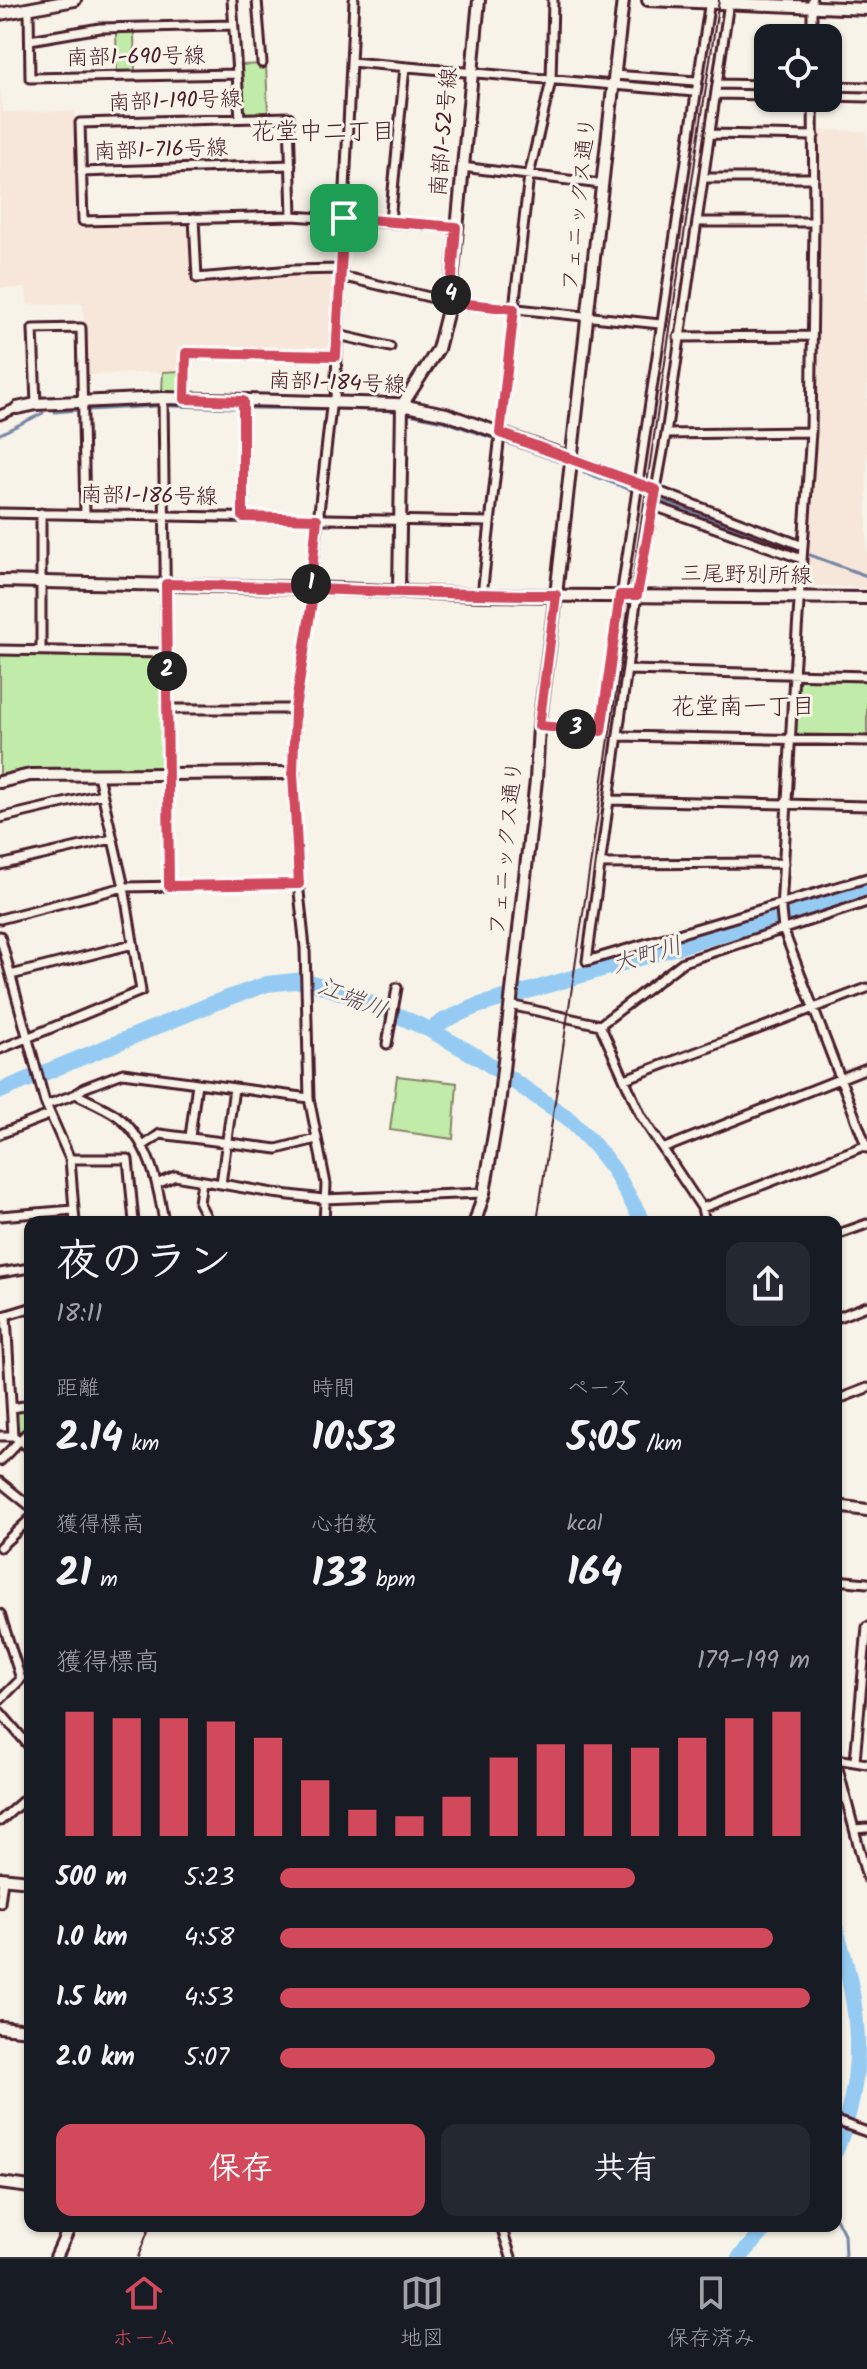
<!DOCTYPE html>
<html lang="ja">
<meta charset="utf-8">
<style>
body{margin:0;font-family:Kalam,"Klee One",sans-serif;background:#242831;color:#f1f3f6;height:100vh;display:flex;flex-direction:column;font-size:30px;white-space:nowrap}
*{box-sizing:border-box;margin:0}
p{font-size:26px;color:#9ea1a6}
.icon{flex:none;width:44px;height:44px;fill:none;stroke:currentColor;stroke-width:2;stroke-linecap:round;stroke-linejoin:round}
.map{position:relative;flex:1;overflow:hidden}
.drawer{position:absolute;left:24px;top:1216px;width:818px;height:1016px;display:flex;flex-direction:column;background:#171b24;border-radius:16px;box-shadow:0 2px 6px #0004}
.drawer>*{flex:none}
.tools{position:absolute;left:754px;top:24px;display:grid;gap:16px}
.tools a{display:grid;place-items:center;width:88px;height:88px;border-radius:16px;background:#171b24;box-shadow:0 2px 6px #0004;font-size:40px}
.pin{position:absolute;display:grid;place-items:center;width:68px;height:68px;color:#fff;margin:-34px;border-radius:16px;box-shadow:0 4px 12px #0006}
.km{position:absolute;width:40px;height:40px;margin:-20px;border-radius:50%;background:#222;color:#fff;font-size:22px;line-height:40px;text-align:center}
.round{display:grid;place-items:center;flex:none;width:84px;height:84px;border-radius:16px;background:#242831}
.summary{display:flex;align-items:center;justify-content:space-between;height:136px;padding:0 32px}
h1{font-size:44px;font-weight:700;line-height:60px}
.metrics{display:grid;grid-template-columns:repeat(3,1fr);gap:12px;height:136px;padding:8px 32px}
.metrics div{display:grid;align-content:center}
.metrics b{font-size:40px;font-weight:700}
.metrics small{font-size:22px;font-weight:400}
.metrics p{font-size:22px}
.chart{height:224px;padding:16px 32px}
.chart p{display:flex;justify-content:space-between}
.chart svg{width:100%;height:144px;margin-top:8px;stroke:#d1495b;stroke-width:6}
.button{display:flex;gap:16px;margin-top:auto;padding:16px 32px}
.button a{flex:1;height:92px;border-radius:16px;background:#d1495b;color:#fff;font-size:32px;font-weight:700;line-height:92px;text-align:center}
.button a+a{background:#242831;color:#f1f3f6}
ul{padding:0 32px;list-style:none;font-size:26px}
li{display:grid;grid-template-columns:128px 96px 1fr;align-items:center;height:60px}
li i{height:20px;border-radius:10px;background:#d1495b}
.dock{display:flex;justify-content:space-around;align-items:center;height:112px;border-top:2px solid #363941;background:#171b24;font-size:22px;color:#9ea1a6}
.dock a{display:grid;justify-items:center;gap:4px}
.dock .on{color:#d1495b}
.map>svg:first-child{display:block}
</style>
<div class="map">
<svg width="867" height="2257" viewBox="0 0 867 2257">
<rect width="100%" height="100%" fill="#f7f3e8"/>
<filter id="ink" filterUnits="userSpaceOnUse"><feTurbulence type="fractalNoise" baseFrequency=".0125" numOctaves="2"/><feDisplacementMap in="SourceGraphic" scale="16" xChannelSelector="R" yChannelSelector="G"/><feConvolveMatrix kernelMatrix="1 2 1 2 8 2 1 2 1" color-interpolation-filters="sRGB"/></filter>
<g filter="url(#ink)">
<path fill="#f7e7da" d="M0,85l3,27 72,-1 4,116 107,-4 5,3 2,57 98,-9h43l3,3 -3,71 -4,4 -148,-3 -1,22 -95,4 -3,-72 -56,2 -1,-17h-26z
M820,130l47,1v457l-59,-3z"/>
<path fill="#c1eba8" stroke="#86856a" stroke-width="2" d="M116,31h18l1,42h-18z
M266,64l2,49 -21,1 -4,-3 -2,-46z
M181,371v18l-4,4h-15l1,-21z
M0,654l160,3 3,3 1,107 -2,2h-134l-28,7z
M798,677l69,2v57l-73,-2z
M397,1076l60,7 -4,56 -63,-9z
M30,1409v16l-13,8v-21z"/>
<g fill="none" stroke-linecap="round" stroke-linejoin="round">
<path stroke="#7786a3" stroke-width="3" d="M170,406l68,2
M247,408l77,1
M337,409l59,2
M89,410l69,-4
M55,412l23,-2
M409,414l38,8 48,17
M0,434l43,-21
M505,442l52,19
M584,472l47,18
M659,500l136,49
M810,555l57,21
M836,2218l8,16 1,23"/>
<path stroke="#95cbf3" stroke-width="16" d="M430,1030l15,-10 32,-14 390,-115
M0,1091l214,-88 53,-19 37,-4 60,20 66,30 48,27 90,61 27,28 19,24 29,52
M836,1930c25,78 31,144 0,220
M740,2257l28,-31"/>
<defs>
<path id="street" d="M257,0l5,63
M812,0v38
M729,2l-63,432 -29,161 -50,366 280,-83
M29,9l1,69 207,-4 -5,-74
M30,40l70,-12 133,-3
M351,62l343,30
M237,74l3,44
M614,75l82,6
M719,84l49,1
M828,86l39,1
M717,94l51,1
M828,96l39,1
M813,98l1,124 -3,210 -17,242 -13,236 2,19 84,219
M711,134l103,2
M462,167l139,17
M81,172l210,-7
M704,178h110
M292,216l-3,-99 -209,6 3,98 209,-5 164,11
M194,218l3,60 95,-8 50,-1
M390,221l15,-154
M697,222h117
M341,276l109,26 210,22
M338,335l52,12
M678,337l133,-1
M163,398l6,488
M185,399l1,-46 150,3
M243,401v116
M36,404l-3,-75 48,-1 4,186
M0,415l17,-7
M666,434l145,-2
M571,458l232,88
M654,506l148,53
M0,513l490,9
M41,513v137
M482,595l47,-420 22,-94 2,-81
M0,650l166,3
M629,670l238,6
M167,709h128
M539,726l62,5 109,-731
M619,736l248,5
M610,800l257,6
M0,818l102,-24
M601,864l183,-1
M0,865l112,-26
M0,919l124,-32 175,-3
M0,936l45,166 25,57 5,63
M11,975l122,-31
M510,1005l90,20
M387,1044l10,-56
M0,1049l141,-58 -17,-104 -26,-112
M625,1079l242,-91
M76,1094l8,-6 39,-15 186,25
M46,1105l30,-11c13,7 28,13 40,21 33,24 42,69 48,107
M0,1134l49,-19
M190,1137l7,-54
M143,1146l17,-12 117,15 39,-10
M665,1148l202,-80
M70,1159h58l6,63
M202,1181l-3,22 10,19
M157,1184l18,-8 98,17 50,6 161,-6
M221,1184l13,-96
M702,1208l165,-63
M0,1216l73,-6
M324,1222l2,-38 -17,-86 -4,-150 -6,-56 -6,-119 2,-64 18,-114 -2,-14 4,-34 16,-140 4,-9 19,-398
M705,1222l-3,-14 -61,-92 -41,-91 83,-63 184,-60
M836,1235l31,-11
M0,1273l30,-5
M6,1316l7,120
M0,1317l30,-9
M836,1318l31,-12
M836,1400l31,-12
M12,1408l18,-3
M0,1436h13l7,4 10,-10
M0,1461l20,-21 10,9
M0,1482l30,24
M0,1547l30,-28
M836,1580l31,3
M0,1614l21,65 -21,21
M0,1712l30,35
M836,1759l31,5
M836,1761l31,117
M855,1761l12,-134
M0,1821l25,-22 5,-10
M854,1829l13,-1
M0,1903l3,-24
M836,2121l31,11
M501,2226l10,31"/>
<path id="secondary" d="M648,0l219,9
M0,14l75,-14
M17,408l19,-4 127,-6 233,6 50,10 125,44
M0,581l311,7 171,7 385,3
M399,591l3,-186 36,-56 12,-47 29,-302
M0,782l30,-7 263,-2
M475,1222l9,-29 15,-88 37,-325 3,-54 17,-131 67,-595
M836,1506l31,4
M0,1878l30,3
M0,2027l30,3
M0,2183l30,4
M56,2257l14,-31"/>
</defs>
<use href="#street" stroke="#4a1f2b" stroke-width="13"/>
<use href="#secondary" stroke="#4a1f2b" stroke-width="16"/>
<use href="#street" stroke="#f7f3e8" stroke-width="7"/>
<use href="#secondary" stroke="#f7f3e8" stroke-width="10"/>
<path stroke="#4a1f2b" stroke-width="2" d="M537,1222l182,-1222
M138,2257l12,-31"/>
</g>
</g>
<g fill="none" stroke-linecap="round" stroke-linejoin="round" filter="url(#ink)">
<defs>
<path id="route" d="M344,218l-8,138 -150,-3 -1,46 58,2v116l74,2 -6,62 2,14 -18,114 -2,64 6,111 -130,2 -3,-302c130,3 260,11 390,11l-17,131 62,5 19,-136h17l19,-105 -156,-57 14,-124 -64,-7 6,-75 -112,-9"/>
</defs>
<use href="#route" stroke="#fff" stroke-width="16"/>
<use href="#route" stroke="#d1495b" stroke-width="10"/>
</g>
<g text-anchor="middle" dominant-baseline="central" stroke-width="6" stroke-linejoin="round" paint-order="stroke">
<g font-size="22" fill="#4a1f2b" stroke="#f7f3e8">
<text transform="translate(136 58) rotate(-1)">南部1-690号線</text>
<text transform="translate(175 102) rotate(-2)">南部1-190号線</text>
<text transform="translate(445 132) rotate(-85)">南部1-52号線</text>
<text transform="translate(161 151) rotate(-2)">南部1-716号線</text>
<text transform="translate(580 204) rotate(-84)">フェニックス通り</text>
<text transform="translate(337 384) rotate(2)">南部1-184号線</text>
<text transform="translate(149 497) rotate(1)">南部1-186号線</text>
<text transform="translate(746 576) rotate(1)">三尾野別所線</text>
<text transform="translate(507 848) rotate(-84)">フェニックス通り</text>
</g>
<g font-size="24" fill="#4a1f2b" stroke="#f7f3e8">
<text x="323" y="132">花堂中二丁目</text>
<text x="743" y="707">花堂南一丁目</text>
</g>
<g font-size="24" font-style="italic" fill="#5d4a5d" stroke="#f7f3e8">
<text transform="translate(647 956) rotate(-17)">大町川</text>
<text transform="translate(352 999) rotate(22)">江端川</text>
</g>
</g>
</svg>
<div class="tools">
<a><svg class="icon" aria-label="locate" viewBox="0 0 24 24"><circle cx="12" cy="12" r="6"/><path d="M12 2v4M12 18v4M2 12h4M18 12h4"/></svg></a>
</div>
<div class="pin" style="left:344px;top:218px;background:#1e9e55"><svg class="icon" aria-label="arrive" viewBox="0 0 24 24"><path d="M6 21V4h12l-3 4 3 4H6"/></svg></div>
<b class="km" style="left:311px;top:584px">1</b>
<b class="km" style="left:167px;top:671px">2</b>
<b class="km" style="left:576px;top:729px">3</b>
<b class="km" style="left:451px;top:295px">4</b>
<section class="drawer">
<div class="summary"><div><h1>夜のラン</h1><p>18:11</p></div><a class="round"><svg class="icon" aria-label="share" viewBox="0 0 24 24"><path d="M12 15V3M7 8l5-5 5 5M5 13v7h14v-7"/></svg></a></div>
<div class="metrics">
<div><p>距離</p><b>2.14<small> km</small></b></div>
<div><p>時間</p><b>10:53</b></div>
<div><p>ペース</p><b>5:05<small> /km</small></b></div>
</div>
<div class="metrics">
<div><p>獲得標高</p><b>21<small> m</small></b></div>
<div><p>心拍数</p><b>133<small> bpm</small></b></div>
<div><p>kcal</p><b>164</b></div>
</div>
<div class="chart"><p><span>獲得標高</span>179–199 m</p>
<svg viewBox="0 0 160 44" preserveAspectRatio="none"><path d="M5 44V6M15 44V8M25 44V8M35 44V9M45 44V14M55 44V27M65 44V36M75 44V38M85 44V32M95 44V20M105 44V16M115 44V16M125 44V17M135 44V14M145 44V8M155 44V6"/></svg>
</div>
<ul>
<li><b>500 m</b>5:23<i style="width:67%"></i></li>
<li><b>1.0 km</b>4:58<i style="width:93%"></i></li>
<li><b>1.5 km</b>4:53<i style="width:100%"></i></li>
<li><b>2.0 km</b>5:07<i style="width:82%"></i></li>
</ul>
<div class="button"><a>保存</a><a>共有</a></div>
</section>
</div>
<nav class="dock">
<a class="on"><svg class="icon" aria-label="home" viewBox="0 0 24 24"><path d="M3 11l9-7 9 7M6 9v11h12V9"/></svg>ホーム</a>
<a><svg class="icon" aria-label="map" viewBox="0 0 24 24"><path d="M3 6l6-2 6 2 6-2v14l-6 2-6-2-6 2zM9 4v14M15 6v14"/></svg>地図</a>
<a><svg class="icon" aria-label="saved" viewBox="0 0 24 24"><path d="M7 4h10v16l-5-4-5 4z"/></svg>保存済み</a>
</nav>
